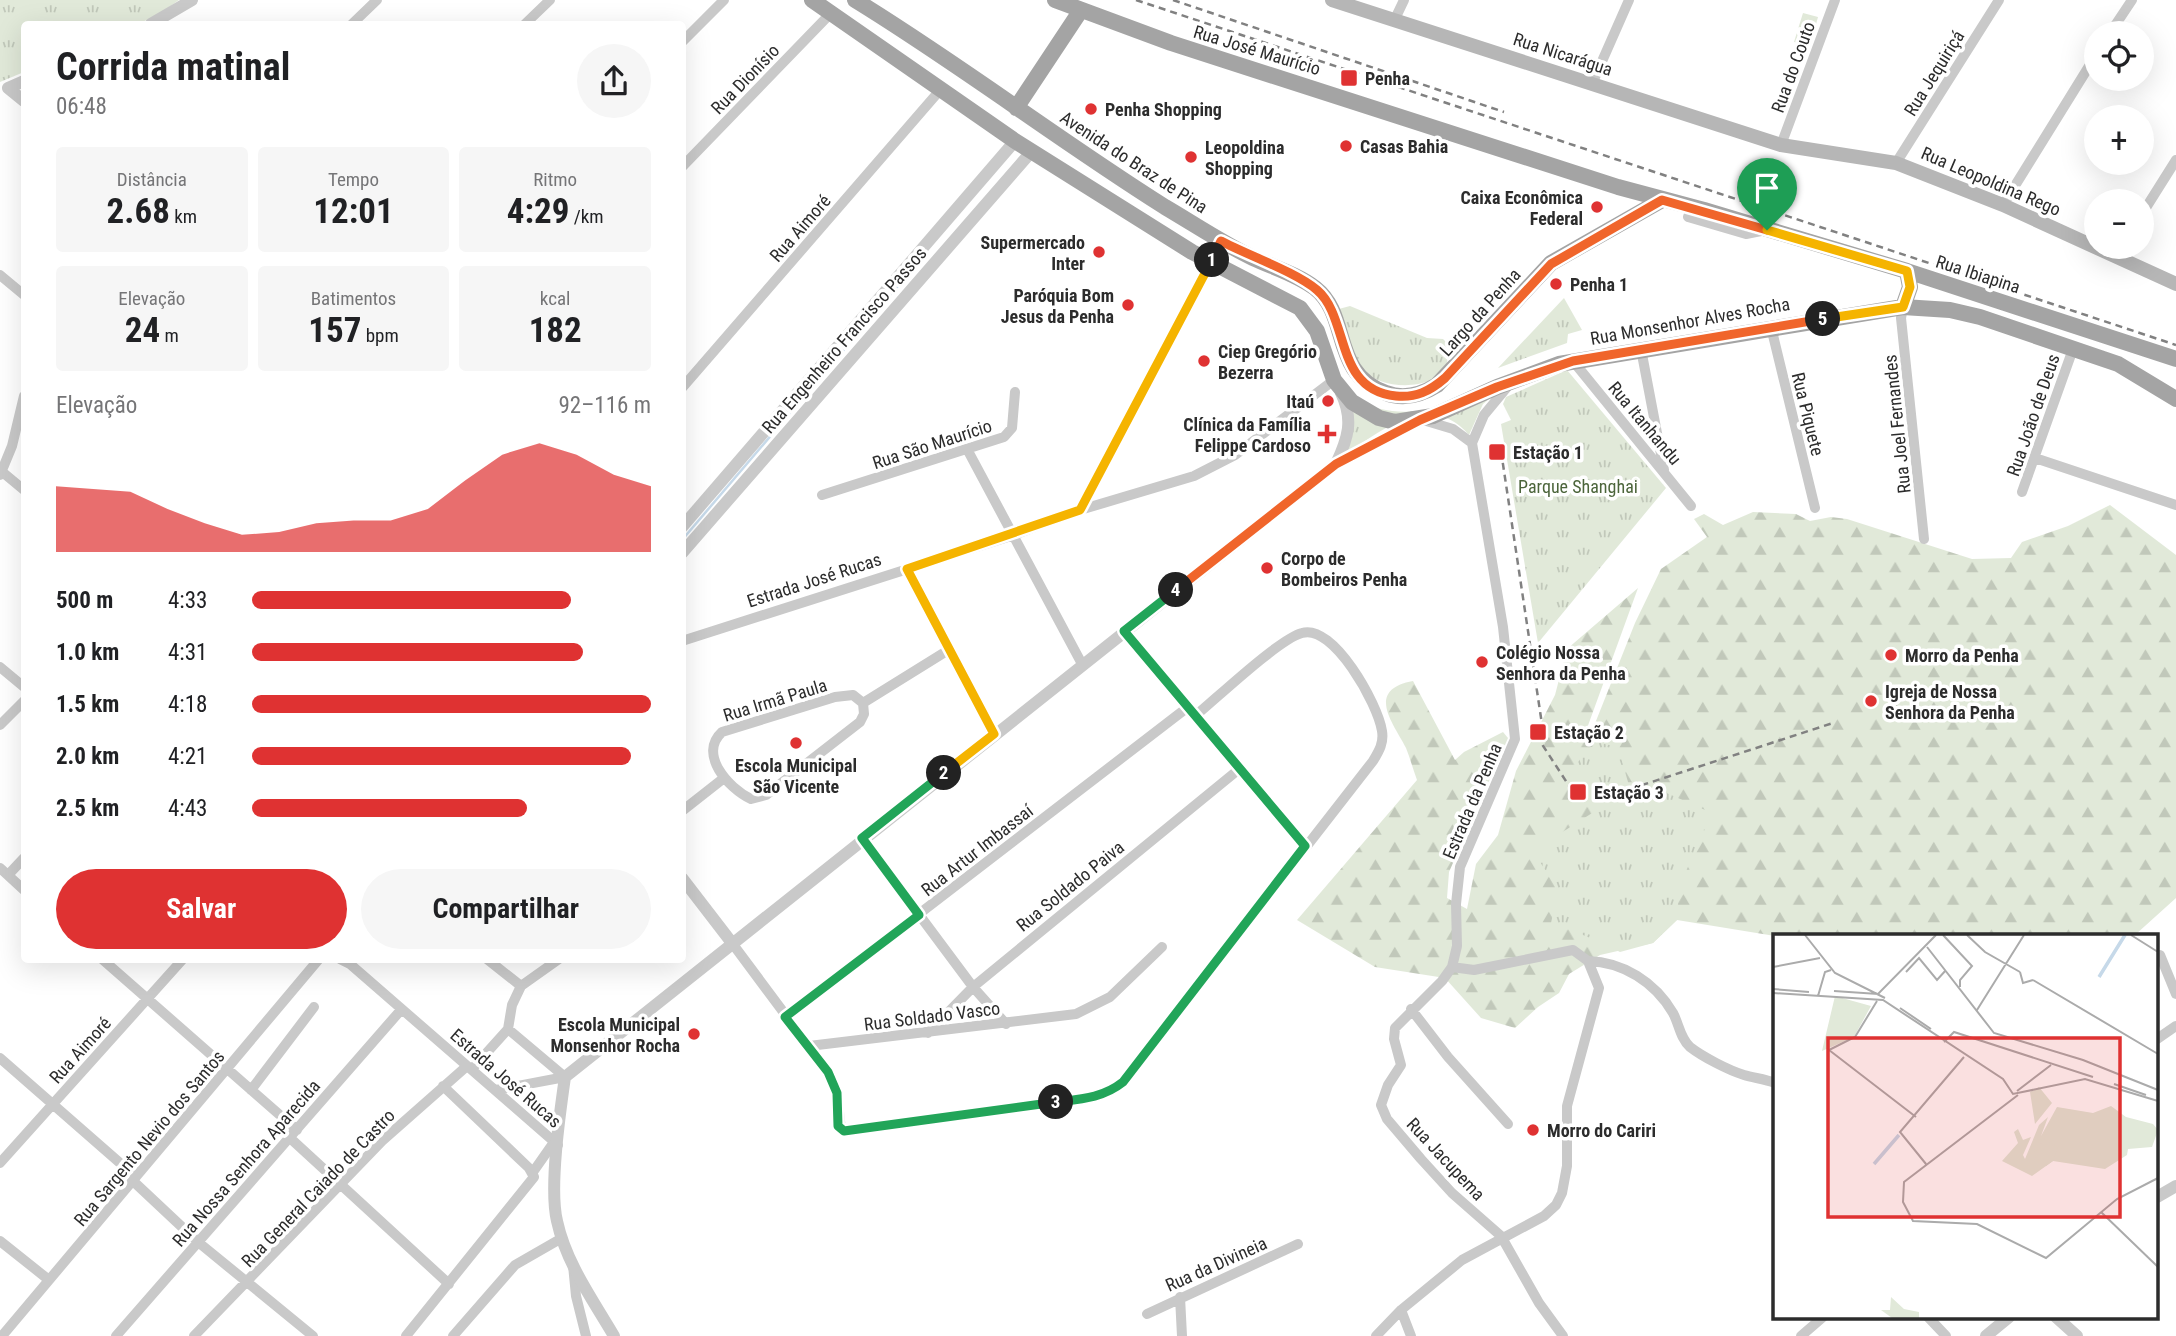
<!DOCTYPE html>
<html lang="pt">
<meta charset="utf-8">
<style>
body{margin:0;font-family:"Roboto Condensed",sans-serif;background:#f6f6f6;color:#202124;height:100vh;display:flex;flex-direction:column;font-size:26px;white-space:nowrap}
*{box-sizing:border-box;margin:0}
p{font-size:23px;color:#757577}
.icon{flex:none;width:38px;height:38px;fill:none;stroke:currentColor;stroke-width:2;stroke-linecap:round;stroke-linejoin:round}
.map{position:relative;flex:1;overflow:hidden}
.details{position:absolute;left:21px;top:21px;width:665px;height:942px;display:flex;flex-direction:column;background:#fff;border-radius:7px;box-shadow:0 7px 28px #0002}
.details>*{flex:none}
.controls{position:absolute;left:2084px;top:21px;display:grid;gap:14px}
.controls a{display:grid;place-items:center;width:70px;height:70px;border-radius:50%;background:#fff;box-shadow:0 7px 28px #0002;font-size:35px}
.pin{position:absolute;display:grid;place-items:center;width:60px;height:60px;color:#fff;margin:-72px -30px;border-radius:50% 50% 50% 0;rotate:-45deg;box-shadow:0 0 7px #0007}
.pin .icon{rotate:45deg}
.km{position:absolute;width:35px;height:35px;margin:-18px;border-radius:50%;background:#222;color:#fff;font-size:19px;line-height:35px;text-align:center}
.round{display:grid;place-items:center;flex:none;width:74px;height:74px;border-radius:37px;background:#f6f6f6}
.summary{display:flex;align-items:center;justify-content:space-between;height:119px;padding:0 35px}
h1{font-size:38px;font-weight:700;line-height:52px}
.figures{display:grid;grid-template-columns:repeat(3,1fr);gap:10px;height:119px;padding:7px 35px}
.figures div{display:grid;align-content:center;border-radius:7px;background:#f6f6f6;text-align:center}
.figures b{font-size:35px;font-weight:700}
.figures small{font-size:19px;font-weight:400}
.figures p{font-size:19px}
.chart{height:196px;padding:14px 35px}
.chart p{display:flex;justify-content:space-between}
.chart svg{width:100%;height:126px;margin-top:7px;fill:#df3232;opacity:.7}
.action{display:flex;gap:14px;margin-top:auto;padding:14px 35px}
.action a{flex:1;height:80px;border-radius:42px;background:#df3232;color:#fff;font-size:28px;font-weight:700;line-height:80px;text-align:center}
.action a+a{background:#f6f6f6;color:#202124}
ul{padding:0 35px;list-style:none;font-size:23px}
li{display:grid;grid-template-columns:112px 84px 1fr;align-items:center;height:52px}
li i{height:18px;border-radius:9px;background:#df3232}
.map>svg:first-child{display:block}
</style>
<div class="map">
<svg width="2176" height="1336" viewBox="0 0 2176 1336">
<defs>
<pattern id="forest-firs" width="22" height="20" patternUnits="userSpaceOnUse" patternTransform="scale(1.75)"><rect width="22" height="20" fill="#e1e9d9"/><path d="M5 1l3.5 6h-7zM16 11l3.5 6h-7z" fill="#c1c8ba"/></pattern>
<pattern id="park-tufts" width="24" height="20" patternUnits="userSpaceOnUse" patternTransform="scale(1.75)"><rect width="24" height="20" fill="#e1e9d9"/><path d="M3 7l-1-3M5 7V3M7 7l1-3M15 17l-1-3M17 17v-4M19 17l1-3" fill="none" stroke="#c1c8ba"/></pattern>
</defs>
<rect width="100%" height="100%" fill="#fff"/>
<path fill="#e1e9d9" d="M1803,13l15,4 -8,29 -16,-4z"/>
<path fill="url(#forest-firs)" d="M2110,505l66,50v343l-41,37 -360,1 -98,-16 -24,23 -53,12 -31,19 -10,19 -21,14 -23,21 -34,-10 -36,-40 -70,-11 -78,-47 120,-140c-4,-11 -7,-22 -11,-32 -13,-25 -41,-58 7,-67l42,79 9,-8 39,-20 5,6 -59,134 -2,26 20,11 9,-45 22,-29 18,-64 39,-76 12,-46 71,-61 -56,154 10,-11 43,-108 26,-54 46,-32 -13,-18 10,-5 19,11 30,-13 43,2 14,7 21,-4 16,2 125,40 39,-1 11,-16 46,-16z"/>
<path fill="url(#park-tufts)" d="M0,0h179l-22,16 -20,8h-113v48l-24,10z
M1564,298l18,32 -14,4 -1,9 -69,25z
M1350,306l77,32 16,1 4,4c0,7 2,16 -1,22 -11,27 -66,25 -83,5 -15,-16 -20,-40 -28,-60z
M1567,370l99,118 -128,155 -37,-219 10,-4 -8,-16 3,-7z
M1505,386l-22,18 -14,31c-38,-46 -91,-3 -127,22l13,-59c49,30 100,4 150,-12z
M1600,743l18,4 12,42 23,-2 59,26 -33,74 -2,33 -24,23 -33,9c-22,-12 -47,-21 -69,-29l7,-33 -25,-39 70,-45 -1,-13 -24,-10 -6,-12 15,-22z"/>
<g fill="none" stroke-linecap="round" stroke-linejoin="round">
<path stroke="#c6d9e9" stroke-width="2.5" d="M682,540l222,-261"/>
<path stroke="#c9c9c9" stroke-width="10" d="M1394,21l10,-21
M352,24l25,-24
M525,24l25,-24
M2110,33l22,-33
M682,42l42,-42
M1592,84l37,-84
M1781,145l54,-145
M1896,163l103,-163
M682,167l149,-154
M2003,205l93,-150
M1692,206l-4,11 58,17 20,-4
M2142,214l34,-54
M0,275l24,20
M1903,307l-2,11 23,221
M1771,327l44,181
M1641,349l23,121
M1573,361l118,145
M682,388l259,-299
M1423,420l30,9 19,14
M967,449l115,215
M2035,458l141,47
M0,470l24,20
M0,475l12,-29 12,-50
M2022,492l51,-143
M822,495l182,-58 8,-9 3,-36
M1080,510l141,-269
M907,569l87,165
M1124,631l181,215
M682,641l329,-105 69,-26 114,-34 41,-21 99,-75
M0,667l24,20
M853,695l10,8 1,11 -4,8 -94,73 -15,4c-23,-11 -53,-45 -29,-67l113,-35z
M863,703l87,-54
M0,725l24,-24
M682,811l42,-33
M862,838l111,149 33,37
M0,868l24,22
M8,875l16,-17
M732,943l96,129 9,21 4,37 234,-30 35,-8 13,-10 250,-321c6,-10 11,-18 9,-30 -4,-27 -49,-108 -80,-98 -23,6 -85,65 -107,83
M2160,955l16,39
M102,959l195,171
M340,959l10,5 208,181
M487,959l34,27
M1588,961c35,1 67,21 85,52 6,11 7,25 17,34 13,10 38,23 54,28 10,3 21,4 31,8
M1452,967l-10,14 -47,47 -1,11 7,26 -13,20 -7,20 6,14 34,40 31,34 49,43 38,67 24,33
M1411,1009l37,48 60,67
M785,1017l403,-310
M508,1029l57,48
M928,1033l45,-46 265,-217
M2157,1039l19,-13
M809,1046l267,-32 34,-17 52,-50
M0,1058l136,119
M472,1069l36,-40 4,-24 9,-19 38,-27
M251,1090l63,-83
M496,1090l69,-13
M290,1138l159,146
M0,1163l183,-204
M533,1172l21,-30
M133,1181l65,61 115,94
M0,1241l49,39
M573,1265l3,31 10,40
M1180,1297l2,39
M1401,1310l10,26
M1147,1314l151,-70
M1928,1317l18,19
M2,1336l317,-377
M116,1336l284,-325
M194,1336l188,-195 85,-75
M406,1336l128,-159 -5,-9 -86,-82
M453,1336l62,-71 47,-27
M1376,1336l25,-26 61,-50 82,-44 12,-11 6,-12 5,-27v-60l32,-118 -11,-27 -15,-11 -99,20 -22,-3 5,-21 -1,-42 4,-37 55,-128 -12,-112 -31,-184 12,-28 24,-29
M1801,1336l22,-19"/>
<path stroke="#c9c9c9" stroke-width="12" d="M151,24l41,-24
M24,81l-16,7 16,13
M1337,464l79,-42
M682,527l333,-386
M682,553l350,-402
M682,878l50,65
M2157,1197l19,-11
M2056,1317l21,19
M614,1336c-21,-36 -48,-73 -57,-115 -8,-33 3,-109 8,-144l771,-613c12,-26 18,-44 5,-71
M1986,1336l23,-19"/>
<path stroke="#b6b6b6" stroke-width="14" d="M1332,0l449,145 115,18 107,42 173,79"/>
<path stroke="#a4a4a4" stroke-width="16" d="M812,0l203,141 177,111 108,56 17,23 17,49 18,22 27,16 16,4 38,-6 64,-29 62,-23 344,-57 47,3 30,7 138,47 58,35
M855,0c106,65 205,141 310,207 29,17 57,36 88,51 19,9 44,16 62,30 36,28 15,85 71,105 18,7 35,2 51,-8l114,-122 111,-63
M1055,0l116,43 447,144 86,23 203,61 269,88
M1016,108l65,-98
M1903,307l7,-20 -3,-16"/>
<path stroke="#818181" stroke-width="2.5" stroke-dasharray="7 5" stroke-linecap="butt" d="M1136,0l1040,345
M1173,0l331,112
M1501,451l42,280
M1536,735l39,60
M1630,789l203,-66"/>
</g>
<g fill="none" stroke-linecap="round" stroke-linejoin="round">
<defs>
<path id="split-1" d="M1212,260l9,-19c26,14 75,31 96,49 33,28 17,100 79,106 20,2 34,-5 49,-18l106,-114 111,-64 105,30"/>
<path id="split-2" d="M944,773l50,-39 -87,-165 173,-59 132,-250"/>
<path id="split-3" d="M944,773l-82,65 57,77 -134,102 43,55 9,21 1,33 6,5 212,-29"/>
<path id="split-4" d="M1056,1102c25,-3 47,-4 67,-20l182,-236 -181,-215 52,-41"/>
<path id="split-5" d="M1176,590l160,-126 84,-44 77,-33 76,-26 250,-42"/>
<path id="split-6" d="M1767,230l140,41 3,16 -7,20 -80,12"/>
</defs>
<use href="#split-1" stroke="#fff" stroke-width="14"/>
<use href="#split-2" stroke="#fff" stroke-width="14"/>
<use href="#split-3" stroke="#fff" stroke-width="14"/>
<use href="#split-4" stroke="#fff" stroke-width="14"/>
<use href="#split-5" stroke="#fff" stroke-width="14"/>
<use href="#split-6" stroke="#fff" stroke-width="14"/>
<use href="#split-1" stroke="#f0652b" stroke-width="9"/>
<use href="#split-2" stroke="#f5b400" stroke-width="9"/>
<use href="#split-3" stroke="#22a559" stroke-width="9"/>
<use href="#split-4" stroke="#22a559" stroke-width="9"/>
<use href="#split-5" stroke="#f0652b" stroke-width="9"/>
<use href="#split-6" stroke="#f5b400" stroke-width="9"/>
</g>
<g fill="#df3232" stroke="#fff" stroke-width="2.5">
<rect x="1340" y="69" width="18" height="18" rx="3.5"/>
<circle cx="1091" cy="109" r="7"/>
<circle cx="1346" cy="146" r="7"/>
<circle cx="1191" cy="157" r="7"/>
<circle cx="1597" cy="207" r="7"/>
<circle cx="1099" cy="252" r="7"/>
<circle cx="1556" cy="284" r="7"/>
<circle cx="1128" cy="305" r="7"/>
<circle cx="1204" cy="361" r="7"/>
<circle cx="1328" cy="401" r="7"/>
<path d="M1323.5 423.5h7v7h7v7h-7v7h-7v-7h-7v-7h7z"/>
<rect x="1488" y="443" width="18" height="18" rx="3.5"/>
<circle cx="1267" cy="568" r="7"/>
<circle cx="1891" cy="655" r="7"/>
<circle cx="1482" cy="662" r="7"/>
<circle cx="1871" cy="701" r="7"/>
<rect x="1529" y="723" width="18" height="18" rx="3.5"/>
<circle cx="796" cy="743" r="7"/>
<rect x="1569" y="783" width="18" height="18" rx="3.5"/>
<circle cx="694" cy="1034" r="7"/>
<circle cx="1533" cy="1130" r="7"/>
</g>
<g text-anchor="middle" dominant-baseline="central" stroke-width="7" stroke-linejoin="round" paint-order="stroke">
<g font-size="18" fill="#2c2c2c" stroke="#fff">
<text transform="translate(1257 50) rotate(17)">Rua José Maurício</text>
<text transform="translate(1563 54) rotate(18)">Rua Nicarágua</text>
<text transform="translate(1793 67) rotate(-70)">Rua do Couto</text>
<text transform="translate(1934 73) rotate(-58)">Rua Jequiriçá</text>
<text transform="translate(745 79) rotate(-46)">Rua Dionísio</text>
<text transform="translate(1134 162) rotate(33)">Avenida do Braz de Pina</text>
<text transform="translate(1991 181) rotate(23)">Rua Leopoldina Rego</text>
<text transform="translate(800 228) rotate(-49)">Rua Aimoré</text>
<text transform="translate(1978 274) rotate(18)">Rua Ibiapina</text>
<text transform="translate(1480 312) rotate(-48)">Largo da Penha</text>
<text transform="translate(1690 321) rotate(-10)">Rua Monsenhor Alves Rocha</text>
<text transform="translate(844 340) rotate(-49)">Rua Engenheiro Francisco Passos</text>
<text transform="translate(1808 414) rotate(76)">Rua Piquete</text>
<text transform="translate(2033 415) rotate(-71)">Rua João de Deus</text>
<text transform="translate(1645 423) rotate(50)">Rua Itanhandu</text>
<text transform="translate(1897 424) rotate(-96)">Rua Joel Fernandes</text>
<text transform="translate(932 444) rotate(-18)">Rua São Maurício</text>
<text transform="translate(814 580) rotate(-18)">Estrada José Rucas</text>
<text transform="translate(775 700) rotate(-17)">Rua Irmã Paula</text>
<text transform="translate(1472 801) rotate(-67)">Estrada da Penha</text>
<text transform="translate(977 850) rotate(-38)">Rua Artur Imbassaí</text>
<text transform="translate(1070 886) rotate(-39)">Rua Soldado Paiva</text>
<text transform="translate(932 1016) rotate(-7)">Rua Soldado Vasco</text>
<text transform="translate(80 1050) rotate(-48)">Rua Aimoré</text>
<text transform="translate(506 1078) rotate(41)">Estrada José Rucas</text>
<text transform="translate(149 1138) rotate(-50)">Rua Sargento Nevio dos Santos</text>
<text transform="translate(1446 1159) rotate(47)">Rua Jacupema</text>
<text transform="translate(246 1163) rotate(-49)">Rua Nossa Senhora Aparecida</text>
<text transform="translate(318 1188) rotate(-46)">Rua General Caiado de Castro</text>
<text transform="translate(1216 1264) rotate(-24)">Rua da Divineia</text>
</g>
<g font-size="18" font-weight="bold" fill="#2c2c2c" stroke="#fff" text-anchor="start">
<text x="1365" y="78">Penha</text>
<text x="1105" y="109">Penha Shopping</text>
<text x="1360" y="146">Casas Bahia</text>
<text x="1205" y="147">Leopoldina<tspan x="1205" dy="21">Shopping</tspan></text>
<text x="1583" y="197" text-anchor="end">Caixa Econômica<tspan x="1583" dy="21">Federal</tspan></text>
<text x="1085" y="242" text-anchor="end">Supermercado<tspan x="1085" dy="21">Inter</tspan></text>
<text x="1570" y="284">Penha 1</text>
<text x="1114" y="295" text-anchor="end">Paróquia Bom<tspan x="1114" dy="21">Jesus da Penha</tspan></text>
<text x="1218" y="351">Ciep Gregório<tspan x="1218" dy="21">Bezerra</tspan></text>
<text x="1314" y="401" text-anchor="end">Itaú</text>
<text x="1311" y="424" text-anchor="end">Clínica da Família<tspan x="1311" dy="21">Felippe Cardoso</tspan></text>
<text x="1513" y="452">Estação 1</text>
<text x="1281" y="558">Corpo de<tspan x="1281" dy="21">Bombeiros Penha</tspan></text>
<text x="1496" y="652">Colégio Nossa<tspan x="1496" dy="21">Senhora da Penha</tspan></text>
<text x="1905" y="655">Morro da Penha</text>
<text x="1885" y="691">Igreja de Nossa<tspan x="1885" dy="21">Senhora da Penha</tspan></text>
<text x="1554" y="732">Estação 2</text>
<text x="796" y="765" text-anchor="middle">Escola Municipal<tspan x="796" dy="21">São Vicente</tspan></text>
<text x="1594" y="792">Estação 3</text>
<text x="680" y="1024" text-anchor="end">Escola Municipal<tspan x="680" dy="21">Monsenhor Rocha</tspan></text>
<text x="1547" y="1130">Morro do Cariri</text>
</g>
<g font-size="18" fill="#4c653b" stroke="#fff">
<text x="1578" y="486">Parque Shanghai</text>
</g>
</g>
<g transform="translate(1773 934)">
<rect width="385" height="385" fill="#fff"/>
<path d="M338,172l15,11 27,7 5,6 -6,17 -24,2 -1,6 -22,14 -52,-8 -21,15 -30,-15 16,-18 -4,-11 4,-3 5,11 8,-3 -8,18 2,4 14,-34 9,-8 -7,19 16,-29 36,6zM118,363l13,12 15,3v6h-27l-11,-8h9z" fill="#e1e9d9"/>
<path d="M62,62l36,10 -17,31 -32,14zM266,153l13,16 -17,21 -5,-32zM270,204l15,9 -5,14 -7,5 -10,-4 -2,-10 9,-6 -4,-5z" fill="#e1e9d9"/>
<path fill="none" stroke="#c6d9e9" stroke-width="3.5" d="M326,43l26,-42M101,230l25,-29"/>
<path fill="none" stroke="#ababab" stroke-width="2" d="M32,1l30,38 50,25M170,1l29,31 -12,14v7M194,1l18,17 35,20M358,1l27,17M154,13l67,86 89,27 75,30M0,33l47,-9M133,38l13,-14 18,22 9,-10M247,38l3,11 10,-3M260,46l125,74M0,55l36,3M61,57l44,3 58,-59M0,59l110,7 120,79 10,15 72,-15 73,22M45,62l7,-24 6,-2M104,67l-22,36 -26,13 87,67M127,74l31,21M204,76l47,-75M171,108l10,-10 139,45M341,150l32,11M244,157l34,-26M245,161l-114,87 -1,20 10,19 64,3 69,34 71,-59 41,-21M153,230l-26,-32 64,-75M328,278l57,55"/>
<path fill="#df3232" fill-opacity="0.15" stroke="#df3232" stroke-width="3.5" d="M55,104h292v179h-292z"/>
<rect width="385" height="385" fill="none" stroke="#2c2c2c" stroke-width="3.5"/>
</g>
</svg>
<div class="controls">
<a><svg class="icon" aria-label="locate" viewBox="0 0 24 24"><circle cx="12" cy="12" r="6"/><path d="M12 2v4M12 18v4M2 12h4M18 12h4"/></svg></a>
<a>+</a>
<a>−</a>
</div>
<div class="pin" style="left:1767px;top:230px;background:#1e9e55"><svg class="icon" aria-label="arrive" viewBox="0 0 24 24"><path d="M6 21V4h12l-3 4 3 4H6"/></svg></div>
<b class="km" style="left:1212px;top:260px">1</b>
<b class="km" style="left:944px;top:773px">2</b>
<b class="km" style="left:1056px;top:1102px">3</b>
<b class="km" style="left:1176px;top:590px">4</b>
<b class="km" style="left:1823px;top:319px">5</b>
<section class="details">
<div class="summary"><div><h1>Corrida matinal</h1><p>06:48</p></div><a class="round"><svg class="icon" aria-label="share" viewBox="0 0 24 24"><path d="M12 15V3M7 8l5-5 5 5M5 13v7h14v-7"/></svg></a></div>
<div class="figures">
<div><p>Distância</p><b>2.68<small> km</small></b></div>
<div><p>Tempo</p><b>12:01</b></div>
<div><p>Ritmo</p><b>4:29<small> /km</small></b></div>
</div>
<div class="figures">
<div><p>Elevação</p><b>24<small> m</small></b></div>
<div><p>Batimentos</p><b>157<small> bpm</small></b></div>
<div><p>kcal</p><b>182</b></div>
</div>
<div class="chart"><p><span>Elevação</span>92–116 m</p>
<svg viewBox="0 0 160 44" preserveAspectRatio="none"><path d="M0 44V21L10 22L20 23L30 29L40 34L50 38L60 37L70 34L80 33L90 33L100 29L110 19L120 10L130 6L140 10L150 17L160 21V44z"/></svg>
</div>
<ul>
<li><b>500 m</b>4:33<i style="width:80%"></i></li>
<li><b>1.0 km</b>4:31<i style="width:83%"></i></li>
<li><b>1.5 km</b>4:18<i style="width:100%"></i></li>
<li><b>2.0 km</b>4:21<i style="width:95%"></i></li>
<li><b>2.5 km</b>4:43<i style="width:69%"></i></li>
</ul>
<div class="action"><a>Salvar</a><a>Compartilhar</a></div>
</section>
</div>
